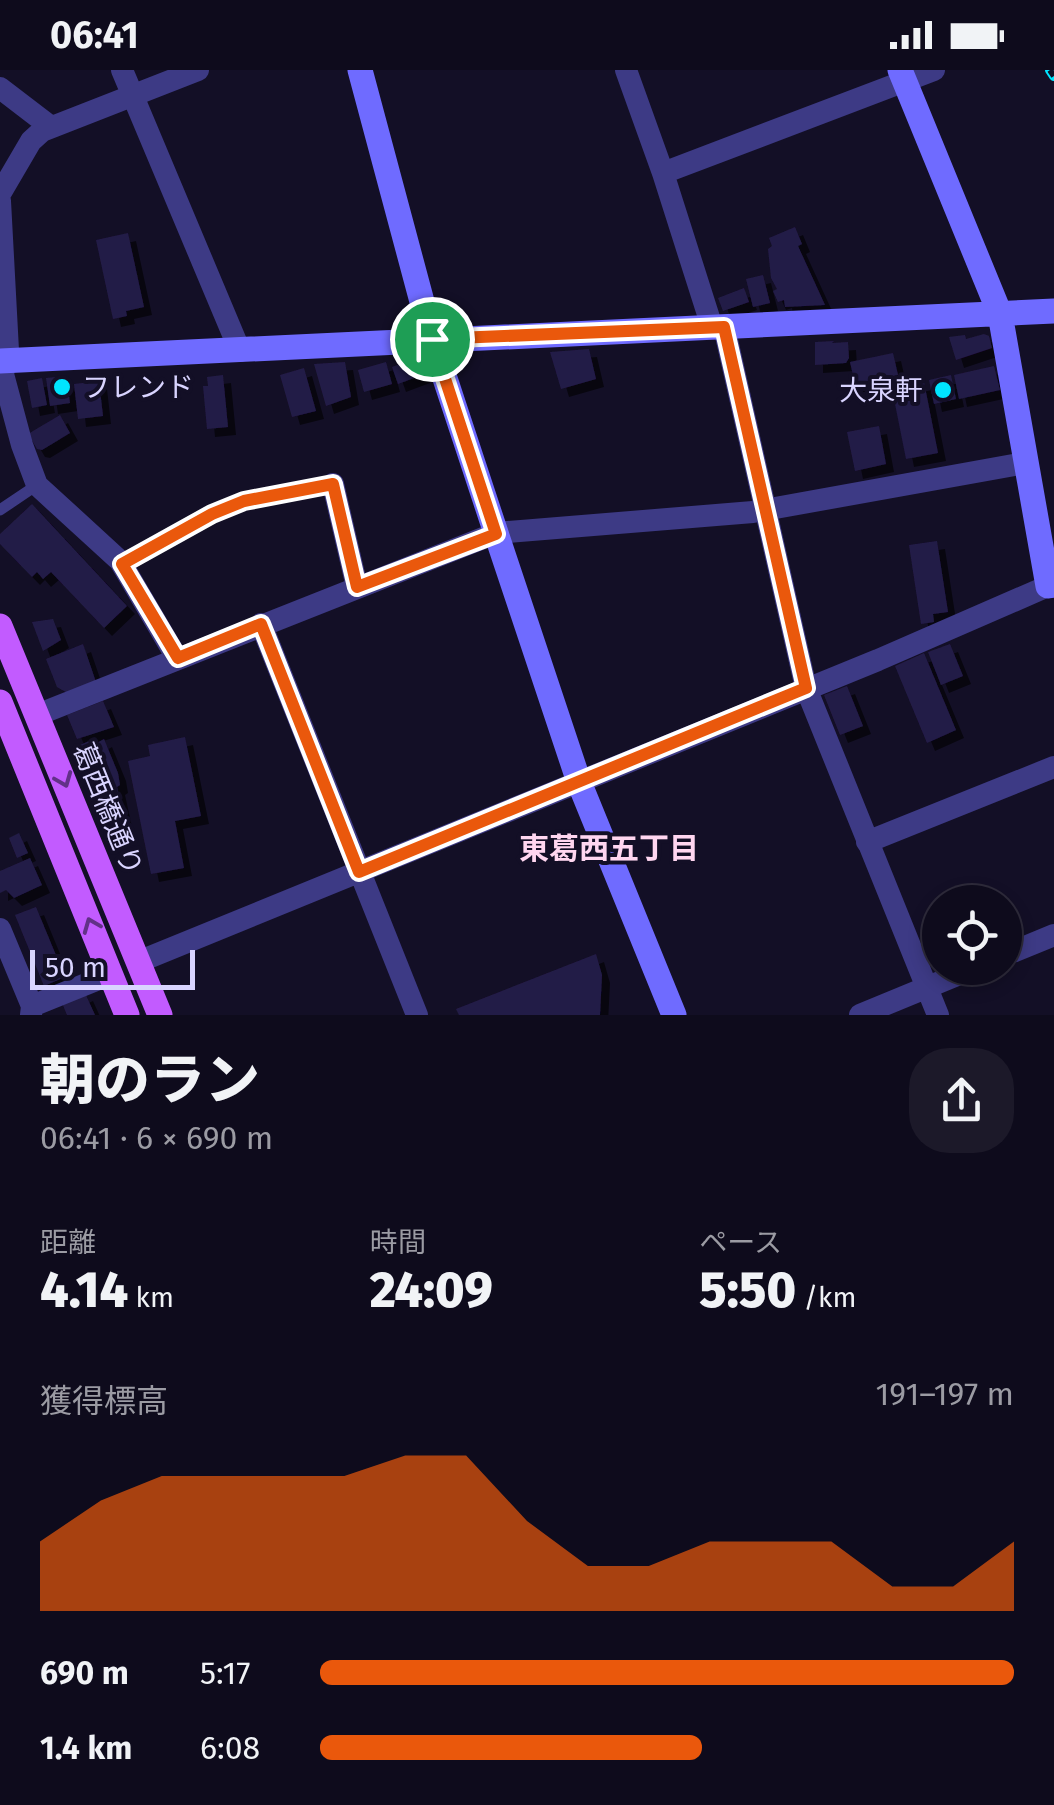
<!DOCTYPE html>
<html lang="ja">
<meta charset="utf-8">
<style>
body{margin:0;font-family:"Fira Sans","Noto Sans JP",sans-serif;background:#1c1929;color:#f1f3f6;height:100vh;display:flex;flex-direction:column;font-size:38px;white-space:nowrap}
*{box-sizing:border-box;margin:0}
p{font-size:32px;color:#9b9ba3}
.icon{flex:none;width:55px;height:55px;fill:none;stroke:currentColor;stroke-width:2;stroke-linecap:round;stroke-linejoin:round}
.map{position:relative;height:945px;overflow:hidden}
.side{display:flex;flex-direction:column;background:#0e0b1c;flex:1}
.side>*{flex:none}
.tools{position:absolute;left:922px;top:815px;display:grid;gap:20px}
.tools a{display:grid;place-items:center;width:100px;height:100px;border-radius:50%;background:#0e0b1c;box-shadow:0 5px 15px #0003,0 0 0 2px #2e2b3b;font-size:50px}
.scale{position:absolute;left:30px;bottom:25px;width:165px;box-sizing:border-box;padding-left:10px;border:5px solid #d9d4ff;border-top:0;font-size:28px;line-height:35px;white-space:nowrap;color:#d9d4ff;-webkit-text-stroke:8px #130f26;paint-order:stroke}
.pin{position:absolute;display:grid;place-items:center;width:85px;height:85px;color:#fff;margin:-42px;border:5px solid #fff;border-radius:50%;box-shadow:0 2px 10px #0007}
.round{display:grid;place-items:center;flex:none;width:105px;height:105px;border-radius:40px;background:#1c1929}
.summary{display:flex;align-items:center;justify-content:space-between;height:170px;padding:0 40px}
h1{font-size:55px;font-weight:800;line-height:75px}
.metrics{display:grid;grid-template-columns:repeat(3,1fr);gap:15px;height:170px;padding:10px 40px}
.metrics div{display:grid;align-content:center}
.metrics b{font-size:50px;font-weight:800}
.metrics small{font-size:28px;font-weight:400}
.metrics p{font-size:28px}
.chart{height:280px;padding:20px 40px}
.chart p{display:flex;justify-content:space-between}
.chart svg{width:100%;height:180px;margin-top:10px;fill:#ea580c;opacity:.7}
ul{padding:0 40px;list-style:none;font-size:32px}
li{display:grid;grid-template-columns:160px 120px 1fr;align-items:center;height:75px}
li i{height:25px;border-radius:12px;background:#ea580c}
.status{display:flex;justify-content:space-between;align-items:center;height:70px;padding:0 50px;background:#0e0b1c;direction:ltr}
.status svg{height:28px;fill:currentColor}
.map>svg:first-child{display:block}
</style>
<div class="status"><b>06:41</b><svg viewBox="0 0 49 12"><path d="M0 12V9h3v3zM5 12V6h3v6zM10 12V3h3v9zM15 12V0h3v12zM26 1h20v11H26zM47 4h2v5h-2z"/></svg></div>
<div class="map">
<svg width="1054" height="945" viewBox="0 0 1054 945">
<defs>
<filter id="shadow"><feDropShadow dx="8" dy="8" stdDeviation="0" flood-color="#0009"/></filter>
</defs>
<rect width="100%" height="100%" fill="#130f26"/>
<path fill="#241b47" filter="url(#shadow)" d="M795,157l7,17 -4,2 27,59 -40,2 -1,-7 -6,2 -5,-11 4,-2 -6,-11 -3,-29 4,-3 -3,-8z
M128,163l16,74 -18,4 1,5 -14,3 -17,-79z
M763,205l7,28 -17,4 -7,-28z
M744,218l5,14 -26,9 -5,-13z
M984,264l5,2 3,12 -36,12 -7,-23 16,-2 1,4z
M834,271l-2,2 16,-1 1,16 -3,5 -31,2v-23z
M589,279l7,30 -35,10 -11,-37z
M893,283l5,22 -43,9 -5,-22z
M416,288l6,17 -24,9 -6,-17z
M345,292l6,35 -25,9 -12,-42z
M386,292l6,22 -28,8 -6,-22z
M994,296l6,24 -41,9 -5,-24z
M304,298l12,43 -24,6 -12,-42z
M223,305l5,52 -21,2 -4,-43h5l-1,-9z
M951,305l5,24 -22,5 -5,-24z
M66,306l4,27 -20,3 -4,-28z
M42,308l5,27 -15,3 -5,-27z
M99,311l4,35 -25,3 -4,-35z
M924,312l14,71 -32,6 -14,-70z
M60,345l10,18 -28,17 -5,-1 -9,-15z
M879,356l7,38 -31,7 -8,-39z
M32,434l95,102 -23,22 -53,-56 -8,7 -6,-7 -5,5 -32,-33v-10z
M937,471l11,71 -15,2 1,8 -13,2 -12,-79z
M53,549l8,21 -18,11 -11,-29z
M83,574l13,38 -27,12 -12,-7 -11,-28z
M950,574l13,32 -22,9 -13,-33z
M924,583l32,77 -29,13 -32,-77z
M847,616l16,40 -23,9 -16,-40z
M103,631l11,26 -37,12 -10,-24z
M185,667l16,79 -26,5 9,47 -33,6 -23,-113 22,-5 -2,-11z
M94,669l3,4 7,-4 14,34 2,12 -3,2 7,32 -12,5 -32,-79z
M19,763l9,20 -11,5 -8,-20z
M30,788l12,27 -28,13 -8,-8 -6,3v-22z
M36,837l29,70 -21,9 -29,-71z
M596,884l6,21 -2,40h-141l-3,-6z
M85,923l10,22h-28l-5,-12z"/>
<g fill="none" stroke-linecap="round" stroke-linejoin="round">
<path stroke="#3d3a85" stroke-width="11" d="M0,440l37,-25
M122,494l90,-51 32,-12 89,-17"/>
<path stroke="#3d3a85" stroke-width="22" d="M122,0l118,281
M626,0l37,103 49,154
M0,18l51,39
M663,103l271,-103
M0,124l31,-53 11,-10 156,-61
M0,131l8,149 -5,24 19,71 15,40 83,76 57,97
M724,257l82,361 132,327
M333,414l24,103
M261,554l156,391
M37,645l459,-182 257,-21 272,-49
M867,772l187,-75
M0,859l32,77 -1,9
M1005,885l49,-20
M138,892l740,-302 170,-74
M32,936l79,-32
M860,945l114,-47"/>
<path stroke="#6f6bff" stroke-width="25" d="M360,0l72,269 64,194 83,249 95,233
M900,0l100,244 48,272 6,-1
M0,291l1054,-50"/>
<path stroke="#c25bff" stroke-width="25" d="M0,556l160,389
M0,632l127,313"/>
<defs>
<path id="rail" d="M1050,0l4,6"/>
</defs>
<use href="#rail" stroke="#00e5ff" stroke-width="10"/>
<use href="#rail" stroke="#130f26" stroke-width="6" stroke-dasharray="19" stroke-linecap="butt"/>
</g>
<defs><path id="oneway-chevron" d="M-2-3.5L2.5 0L-2 3.5" fill="none" stroke-width="1.6" stroke-linecap="round" stroke-linejoin="round" transform="scale(2.5)"/></defs>
<g stroke="#623188">
<use href="#oneway-chevron" transform="translate(64 710) rotate(68)"/>
<use href="#oneway-chevron" transform="translate(91 855) rotate(-112)"/>
</g>
<g fill="none" stroke-linecap="round" stroke-linejoin="round">
<defs>
<path id="route" d="M724,257l82,361 -447,184 -98,-248 -83,34 -56,-94 90,-50 32,-13 89,-17 24,103 139,-53 -64,-195z"/>
</defs>
<use href="#route" stroke="#fff" stroke-width="20"/>
<use href="#route" stroke="#ea580c" stroke-width="12"/>
</g>
<g fill="#00e5ff" stroke="#130f26" stroke-width="4">
<circle cx="62" cy="317" r="10"/>
<circle cx="943" cy="320" r="10"/>
</g>
<g text-anchor="middle" dominant-baseline="central" stroke-width="8" stroke-linejoin="round" paint-order="stroke">
<g font-size="28" fill="#d9d4ff" stroke="#130f26" text-anchor="start">
<text x="82" y="317">フレンド</text>
<text x="923" y="320" text-anchor="end">大泉軒</text>
</g>
<g font-size="28" fill="#d9d4ff" stroke="#130f26">
<text transform="translate(108 739) rotate(68)">葛西橋通り</text>
</g>
<g font-size="30" font-weight="bold" fill="#ffd6f0" stroke="#130f26">
<text x="609" y="779">東葛西五丁目</text>
</g>
</g>
</svg>
<div class="tools">
<a><svg class="icon" aria-label="locate" viewBox="0 0 24 24"><circle cx="12" cy="12" r="6"/><path d="M12 2v4M12 18v4M2 12h4M18 12h4"/></svg></a>
</div>
<div class="scale">50 m</div>
<div class="pin" style="left:432px;top:269px;background:#1e9e55"><svg class="icon" aria-label="arrive" viewBox="0 0 24 24"><path d="M6 21V4h12l-3 4 3 4H6"/></svg></div>
</div>
<section class="side">
<div class="summary"><div><h1>朝のラン</h1><p>06:41 · 6 × 690 m</p></div><a class="round"><svg class="icon" aria-label="share" viewBox="0 0 24 24"><path d="M12 15V3M7 8l5-5 5 5M5 13v7h14v-7"/></svg></a></div>
<div class="metrics">
<div><p>距離</p><b>4.14<small> km</small></b></div>
<div><p>時間</p><b>24:09</b></div>
<div><p>ペース</p><b>5:50<small> /km</small></b></div>
</div>
<div class="chart"><p><span>獲得標高</span>191–197 m</p>
<svg viewBox="0 0 160 44" preserveAspectRatio="none"><path d="M0 44V27L10 17L20 11L30 11L40 11L50 11L60 6L70 6L80 22L90 33L100 33L110 27L120 27L130 27L140 38L150 38L160 27V44z"/></svg>
</div>
<ul>
<li><b>690 m</b>5:17<i style="width:100%"></i></li>
<li><b>1.4 km</b>6:08<i style="width:55%"></i></li>
</ul>
</section>
